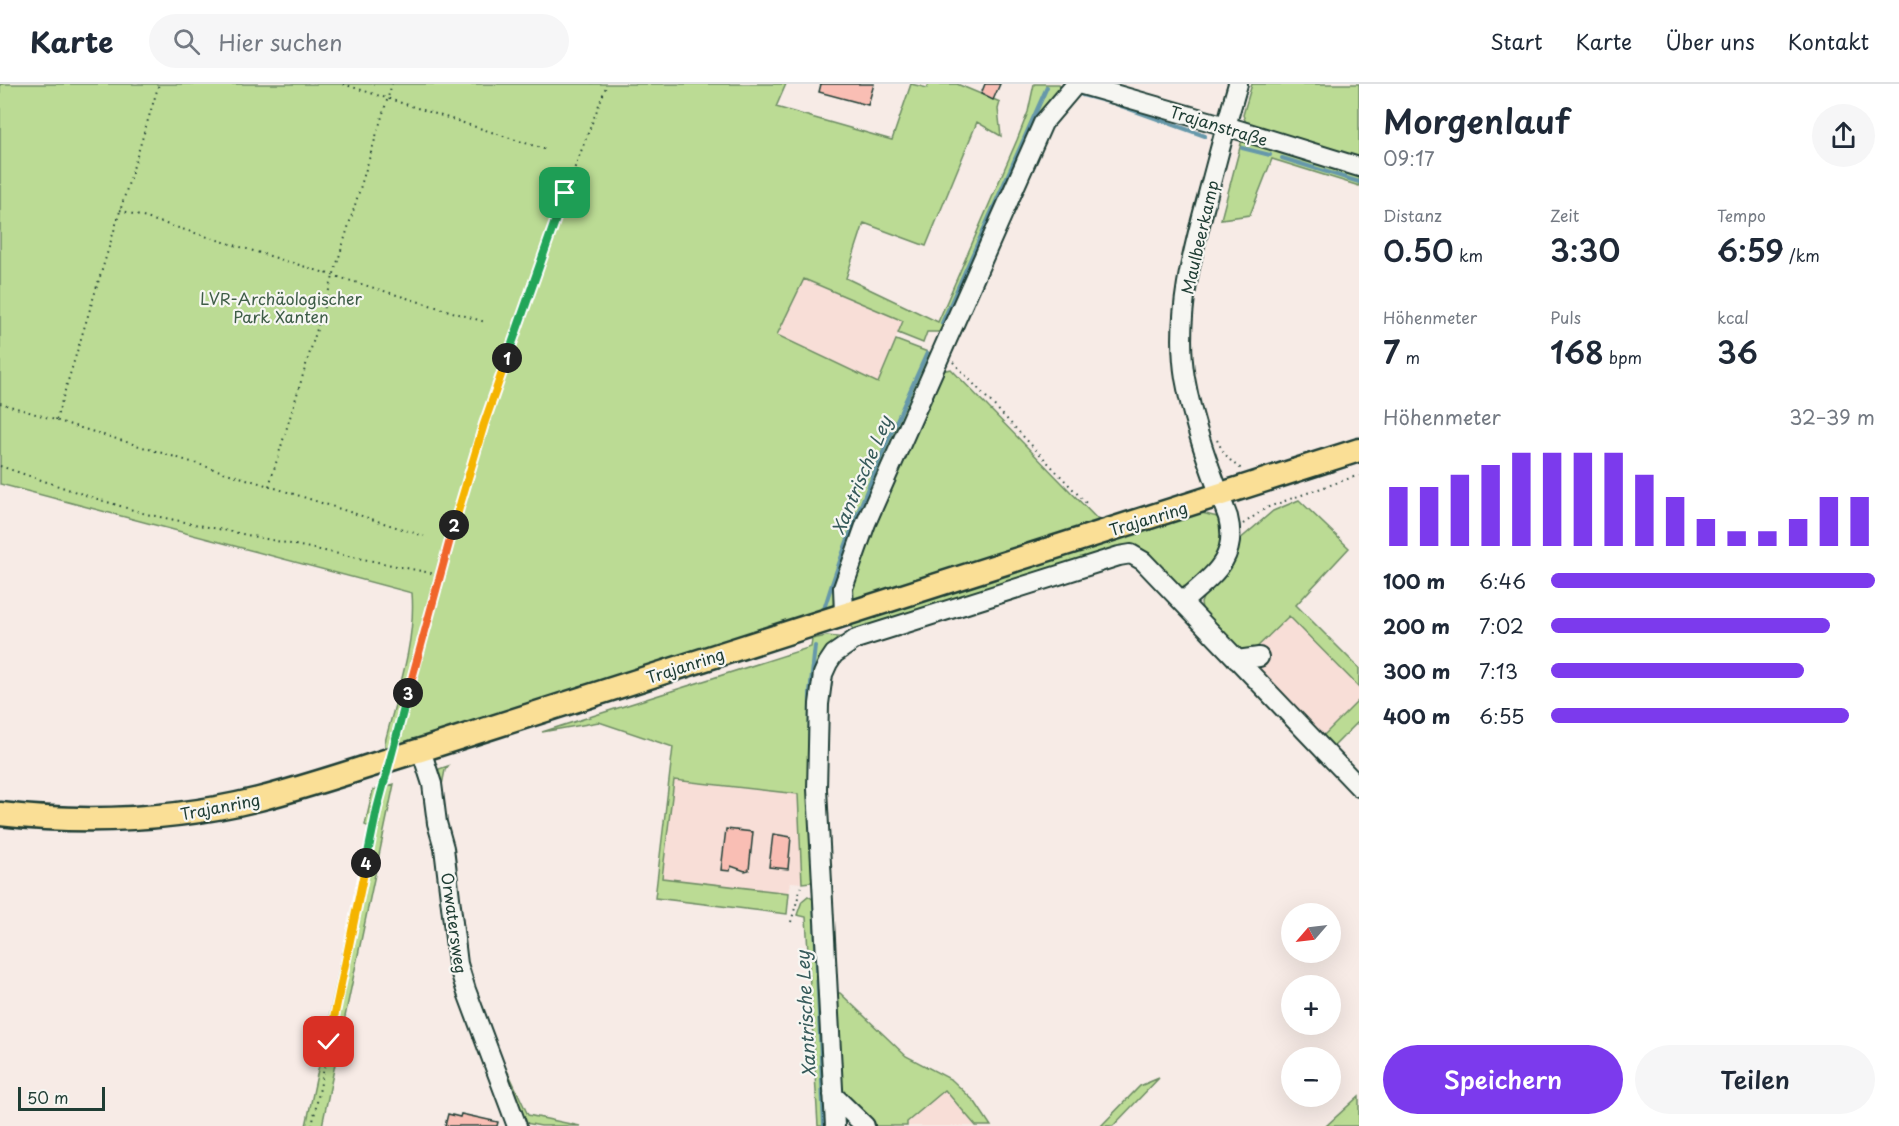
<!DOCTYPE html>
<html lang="de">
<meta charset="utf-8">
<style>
body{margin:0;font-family:"Playpen Sans",sans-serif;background:#f6f6f7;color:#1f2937;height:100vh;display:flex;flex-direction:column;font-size:22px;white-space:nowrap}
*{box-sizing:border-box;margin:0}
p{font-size:20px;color:#747a83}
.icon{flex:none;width:33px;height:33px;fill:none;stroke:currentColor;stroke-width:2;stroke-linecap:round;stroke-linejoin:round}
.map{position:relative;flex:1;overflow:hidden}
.side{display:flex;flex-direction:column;background:#fff;width:540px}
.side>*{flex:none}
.needle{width:39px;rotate:242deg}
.controls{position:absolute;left:1281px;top:819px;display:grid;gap:12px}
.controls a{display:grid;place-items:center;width:60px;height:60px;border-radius:50%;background:#fff;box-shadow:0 6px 24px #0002;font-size:30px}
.scale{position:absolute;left:18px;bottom:15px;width:87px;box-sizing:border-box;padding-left:6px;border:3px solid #1f3d34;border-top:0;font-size:16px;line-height:21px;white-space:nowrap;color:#1f3d34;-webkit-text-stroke:4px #f6f6f2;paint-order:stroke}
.pin{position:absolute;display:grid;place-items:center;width:51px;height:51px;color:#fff;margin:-26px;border-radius:12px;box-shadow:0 3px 9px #0006}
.km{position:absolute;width:30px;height:30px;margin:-15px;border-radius:50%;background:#222;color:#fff;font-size:16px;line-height:30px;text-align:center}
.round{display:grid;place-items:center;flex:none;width:63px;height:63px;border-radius:32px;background:#f6f6f7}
.summary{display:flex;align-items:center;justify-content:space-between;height:102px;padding:0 24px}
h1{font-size:33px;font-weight:600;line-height:45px}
.figures{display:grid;grid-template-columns:repeat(3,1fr);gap:9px;height:102px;padding:6px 24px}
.figures div{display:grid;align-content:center}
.figures b{font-size:30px;font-weight:600}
.figures small{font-size:16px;font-weight:400}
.figures p{font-size:16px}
.chart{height:168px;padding:12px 24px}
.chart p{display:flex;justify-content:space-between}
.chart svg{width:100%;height:108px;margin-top:6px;stroke:#7c3aed;stroke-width:6}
.cta{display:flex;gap:12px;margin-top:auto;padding:12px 24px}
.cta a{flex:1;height:69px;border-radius:36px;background:#7c3aed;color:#fff;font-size:24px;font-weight:600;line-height:69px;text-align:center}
.cta a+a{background:#f6f6f7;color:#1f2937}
ul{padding:0 24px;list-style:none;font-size:20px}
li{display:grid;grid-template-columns:96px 72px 1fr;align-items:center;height:45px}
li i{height:15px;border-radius:8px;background:#7c3aed}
header{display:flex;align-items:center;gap:36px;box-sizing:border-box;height:84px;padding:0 30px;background:#fff;border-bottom:2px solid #e0e1e3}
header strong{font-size:28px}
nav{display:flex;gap:33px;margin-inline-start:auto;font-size:21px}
.search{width:420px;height:54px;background:#f6f6f7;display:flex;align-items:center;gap:15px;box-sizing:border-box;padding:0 21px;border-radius:33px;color:#747a83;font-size:22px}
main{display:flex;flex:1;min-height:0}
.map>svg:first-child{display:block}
</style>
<header>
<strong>Karte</strong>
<div class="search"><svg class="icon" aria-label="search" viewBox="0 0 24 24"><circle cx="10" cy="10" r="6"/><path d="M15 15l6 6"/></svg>Hier suchen</div>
<nav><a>Start</a><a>Karte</a><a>Über uns</a><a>Kontakt</a></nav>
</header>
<main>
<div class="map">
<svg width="1359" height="1042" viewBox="0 0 1359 1042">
<rect width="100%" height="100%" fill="#f7ebe6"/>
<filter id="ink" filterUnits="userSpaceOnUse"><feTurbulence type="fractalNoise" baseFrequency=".0167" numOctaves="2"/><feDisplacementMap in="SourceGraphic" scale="12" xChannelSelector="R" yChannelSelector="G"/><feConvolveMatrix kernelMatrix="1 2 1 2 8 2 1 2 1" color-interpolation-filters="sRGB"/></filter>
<g filter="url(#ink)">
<path fill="#f8ded7" d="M804,195l99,42 -25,62 -101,-48z
M1289,532l70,71v13l-38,37 -70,-74v-10z
M673,696l125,14 4,89 -11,-1 -2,11 -127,-15z
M945,1006l31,36h-69v-4z"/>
<path fill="#bbdb94" stroke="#6d8c64" stroke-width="1.5" d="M0,0h786l-10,23 116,33 19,-56 16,4 2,-4h28l43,18 -2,7 3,27 -24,-14 -51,124 -62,-23 -18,55 92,44 79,-182 11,-28 6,-28h25l1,2 -4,12 -114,234h-15l-4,11 -25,-10 5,-12 -99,-42 -27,56 101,48 18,-43 37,14 -99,238 -1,20 -448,140v-10c12,-48 31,-99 27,-149l-412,-109z
M1252,0h107v74l-113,-35 -3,-8z
M1243,52l116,36v14l-87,-27 -22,56 -29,4z
M951,285l150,154 -253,84 1,-28 92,-208z
M1299,416l50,48 -53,57 63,63v19l-70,-71 -38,37 -19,-4 -28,-29 -3,-17 6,-16 31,-46 35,-30z
M1198,429c9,0 15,4 22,4l6,7 -7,35 -31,27 -9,1 -38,-34 -284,79 -7,-6v-8z
M827,552l20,2 -16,11 -14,227 -6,6 -9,1 -4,-89 -124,-14 -12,98 127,15 -2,21 -132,-16 18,-151 -74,-25 -57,10 269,-85 1,-8z
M1359,616v21l-30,30 -9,-12z
M448,682l-3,4 -4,20 16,127 17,74 18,56 17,27 19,41 52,11h-39l-20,-4 -52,-132 -33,-196 3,-25z
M394,700l-72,342h-16l64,-299 -5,-2 8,-35z
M808,812l12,8 11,222h-13l-12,-209 -9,-2 5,-14z
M832,909h8l66,63 46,24 23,22 16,24h-15l-31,-36 -38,32v4h-37l-33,-35z
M1159,994l-46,48h-12l39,-40z
M1359,1012v30h-33z"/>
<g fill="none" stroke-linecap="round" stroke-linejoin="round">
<path stroke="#6698aa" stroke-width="4" d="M1082,11l31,8 92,33
M1242,64l28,7
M1282,74l77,24
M942,239l105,-236
M824,525c27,-88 65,-172 103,-256
M809,681l1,-72 5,-47
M814,817l10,225"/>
</g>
<path fill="#f9beb4" stroke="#1f3d34" stroke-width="1.5" d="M821,0h53l-6,21 -49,-13z
M985,0h15l-7,16 -12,-6z
M726,745l27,3 -4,38 -4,1 -14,-5 -1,5 -9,-1z
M773,750l18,3 -3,32 -19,-2z
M448,1030l12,3 1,-3 37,8 -1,4h-52z"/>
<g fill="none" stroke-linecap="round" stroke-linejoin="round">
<defs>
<path id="minor" d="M1079,0l147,42 133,41
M1183,518c28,-26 56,-42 45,-85 -17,-45 -35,-92 -43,-139 -10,-62 7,-125 23,-184 10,-37 19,-73 30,-110
M844,529l-1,-25 23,-65 177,-400 33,-39
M1237,576l22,-3
M421,666l11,34 5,39 7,25 14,116 8,26 51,136
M833,1011l32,31
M835,1042l-18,-337 2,-85 4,-30 5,-11 6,-9 22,-15 263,-83 12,-2 12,7 216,226"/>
<path id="major" d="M0,730c87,10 174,6 259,-15 55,-14 108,-33 162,-49l938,-300"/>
</defs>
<use href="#minor" stroke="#1f3d34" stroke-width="22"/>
<use href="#major" stroke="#1f3d34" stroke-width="27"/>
<path stroke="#1f3d34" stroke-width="2" stroke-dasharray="1.5 4.5" stroke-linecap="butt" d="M343,0l204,66
M120,126l365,112
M953,278l134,142
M0,319l269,83 155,50
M56,336l103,-336
M1217,356c6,12 12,22 25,29
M0,382l91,31 55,17 294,61
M269,402l123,-402
M1243,440l23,-16 24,-9 69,-24
M395,656l89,-316 81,-231 42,-109
M791,838l10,-35
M312,1042l73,-348"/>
<use href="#minor" stroke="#f6f6f2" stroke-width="18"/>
<use href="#major" stroke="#fadf96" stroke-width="22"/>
</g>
</g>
<g fill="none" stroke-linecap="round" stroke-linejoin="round" filter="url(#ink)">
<defs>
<path id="split-1" d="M507,274l58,-165"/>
<path id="split-2" d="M454,441l30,-101 23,-66"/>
<path id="split-3" d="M408,609l46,-168"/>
<path id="split-4" d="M366,779l11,-54 31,-116"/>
<path id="split-5" d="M329,958l37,-179"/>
</defs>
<use href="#split-1" stroke="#fff" stroke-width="12"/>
<use href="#split-2" stroke="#fff" stroke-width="12"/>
<use href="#split-3" stroke="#fff" stroke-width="12"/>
<use href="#split-4" stroke="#fff" stroke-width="12"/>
<use href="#split-5" stroke="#fff" stroke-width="12"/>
<use href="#split-1" stroke="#22a559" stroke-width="8"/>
<use href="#split-2" stroke="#f5b400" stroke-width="8"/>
<use href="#split-3" stroke="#f0652b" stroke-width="8"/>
<use href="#split-4" stroke="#22a559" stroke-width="8"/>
<use href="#split-5" stroke="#f5b400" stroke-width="8"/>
</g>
<g text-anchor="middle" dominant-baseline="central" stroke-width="4.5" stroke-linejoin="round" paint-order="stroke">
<g font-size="16" fill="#1f3d34" stroke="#f6f6f2">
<text transform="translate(1219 41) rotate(17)">Trajanstraße</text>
<text transform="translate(1199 153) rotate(-77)">Maulbeerkamp</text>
<text transform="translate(1148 434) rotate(-17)">Trajanring</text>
<text transform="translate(685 581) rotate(-18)">Trajanring</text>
<text transform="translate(220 722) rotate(-11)">Trajanring</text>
<text transform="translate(455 839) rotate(82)">Orwatersweg</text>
</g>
<g font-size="16" fill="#3e5d47" stroke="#f6f6f2">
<text x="281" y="214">LVR-Archäologischer<tspan x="281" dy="18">Park Xanten</tspan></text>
</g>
<g font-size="18" font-style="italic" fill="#375b5b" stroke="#f6f6f2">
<text transform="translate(861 391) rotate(-67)">Xantrische Ley</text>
<text transform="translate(805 930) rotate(-93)">Xantrische Ley</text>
</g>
</g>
</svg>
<div class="controls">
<a><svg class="needle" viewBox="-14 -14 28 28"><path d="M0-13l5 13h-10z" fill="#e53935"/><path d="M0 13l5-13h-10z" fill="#747a83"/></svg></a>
<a>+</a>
<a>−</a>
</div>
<div class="scale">50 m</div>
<div class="pin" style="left:565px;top:109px;background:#1e9e55"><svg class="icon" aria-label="arrive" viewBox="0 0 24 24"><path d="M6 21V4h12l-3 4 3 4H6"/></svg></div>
<div class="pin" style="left:329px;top:958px;background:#d93025"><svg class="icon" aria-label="check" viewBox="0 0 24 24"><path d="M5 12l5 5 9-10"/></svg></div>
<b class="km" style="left:507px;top:274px">1</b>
<b class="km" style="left:454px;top:441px">2</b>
<b class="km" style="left:408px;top:609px">3</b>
<b class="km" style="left:366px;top:779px">4</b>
</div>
<section class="side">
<div class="summary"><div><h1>Morgenlauf</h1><p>09:17</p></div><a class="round"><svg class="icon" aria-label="share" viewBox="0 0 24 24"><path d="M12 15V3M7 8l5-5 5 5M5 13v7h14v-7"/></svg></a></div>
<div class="figures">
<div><p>Distanz</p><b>0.50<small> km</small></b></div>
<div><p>Zeit</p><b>3:30</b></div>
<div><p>Tempo</p><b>6:59<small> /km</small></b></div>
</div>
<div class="figures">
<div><p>Höhenmeter</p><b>7<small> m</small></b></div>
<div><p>Puls</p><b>168<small> bpm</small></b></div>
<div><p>kcal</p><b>36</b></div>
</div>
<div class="chart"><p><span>Höhenmeter</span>32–39 m</p>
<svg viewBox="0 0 160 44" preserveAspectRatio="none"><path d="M5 44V20M15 44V20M25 44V15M35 44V11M45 44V6M55 44V6M65 44V6M75 44V6M85 44V15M95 44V24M105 44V33M115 44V38M125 44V38M135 44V33M145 44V24M155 44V24"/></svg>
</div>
<ul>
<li><b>100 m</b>6:46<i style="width:100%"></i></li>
<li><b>200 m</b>7:02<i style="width:86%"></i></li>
<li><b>300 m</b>7:13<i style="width:78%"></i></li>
<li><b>400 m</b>6:55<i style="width:92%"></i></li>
</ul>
<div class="cta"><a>Speichern</a><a>Teilen</a></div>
</section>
</main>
